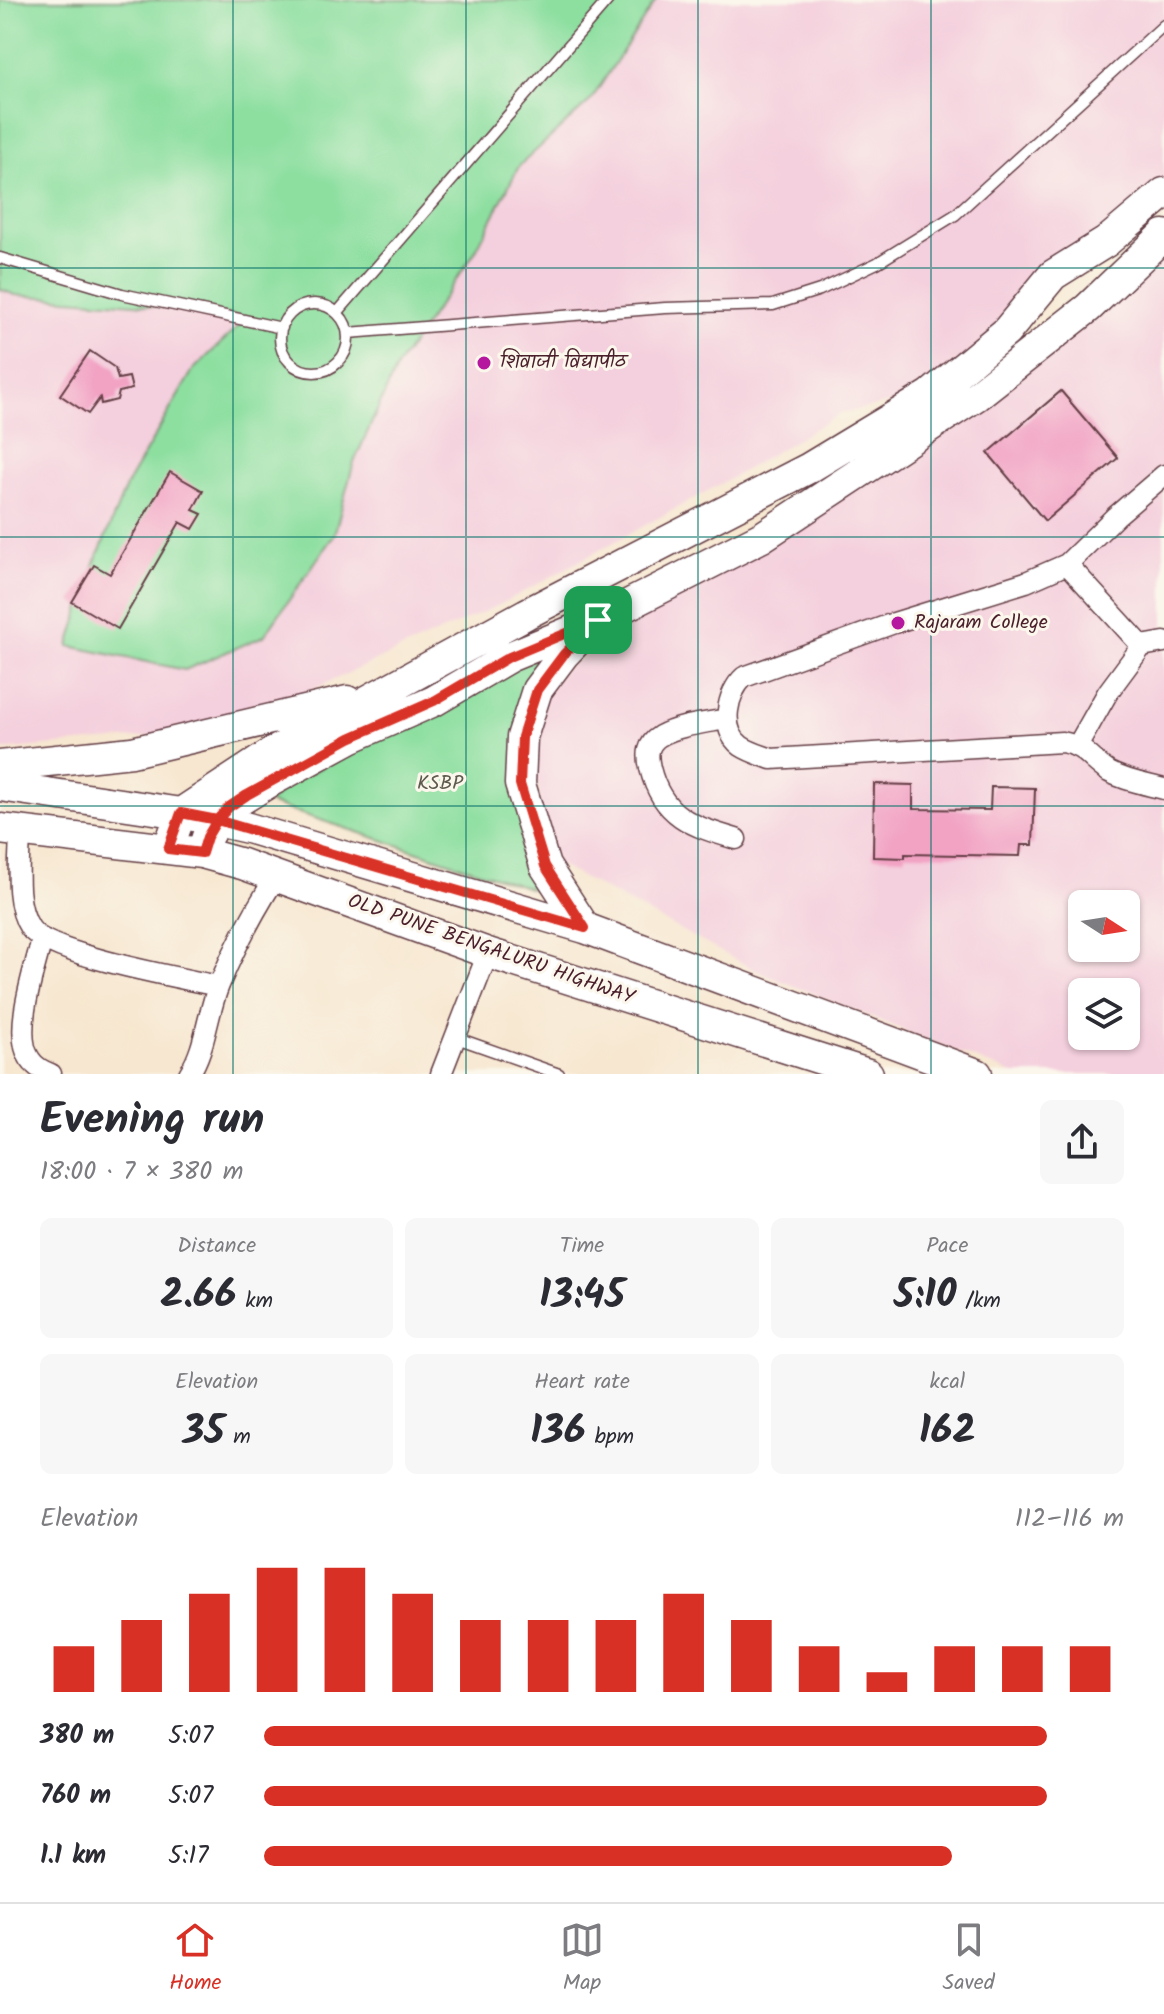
<!DOCTYPE html>
<meta charset="utf-8">
<style>
body{margin:0;font-family:Kalam,"Playpen Sans Deva",sans-serif;background:#f7f7f7;color:#2b2b33;height:100vh;display:flex;flex-direction:column;font-size:30px;white-space:nowrap}
*{box-sizing:border-box;margin:0}
p{font-size:26px;color:#7c7c81}
.icon{flex:none;width:44px;height:44px;fill:none;stroke:currentColor;stroke-width:2;stroke-linecap:round;stroke-linejoin:round}
.map{position:relative;height:1074px;overflow:hidden}
.drawer{display:flex;flex-direction:column;background:#fff;flex:1}
.drawer>*{flex:none}
.needle{width:52px;rotate:102deg}
.controls{position:absolute;left:1068px;top:890px;display:grid;gap:16px}
.controls a{display:grid;place-items:center;width:72px;height:72px;border-radius:12px;background:#fff;box-shadow:0 2px 6px #0004;font-size:40px}
.pin{position:absolute;display:grid;place-items:center;width:68px;height:68px;color:#fff;margin:-34px;border-radius:16px;box-shadow:0 4px 12px #0006}
.round{display:grid;place-items:center;flex:none;width:84px;height:84px;border-radius:12px;background:#f7f7f7}
.head{display:flex;align-items:center;justify-content:space-between;height:136px;padding:0 40px}
h1{font-size:44px;font-weight:600;line-height:60px}
.metrics{display:grid;grid-template-columns:repeat(3,1fr);gap:12px;height:136px;padding:8px 40px}
.metrics div{display:grid;align-content:center;border-radius:12px;background:#f7f7f7;text-align:center}
.metrics b{font-size:40px;font-weight:600}
.metrics small{font-size:22px;font-weight:400}
.metrics p{font-size:22px}
.chart{height:224px;padding:16px 40px}
.chart p{display:flex;justify-content:space-between}
.chart svg{width:100%;height:144px;margin-top:8px;stroke:#d93025;stroke-width:6}
ul{padding:0 40px;list-style:none;font-size:26px}
li{display:grid;grid-template-columns:128px 96px 1fr;align-items:center;height:60px}
li i{height:20px;border-radius:10px;background:#d93025}
.dock{display:flex;justify-content:space-around;align-items:center;height:112px;border-top:2px solid #e1e1e2;background:#fff;font-size:22px;color:#7c7c81}
.dock a{display:grid;justify-items:center;gap:4px}
.dock .current{color:#d93025}
.map>svg:first-child{display:block}
</style>
<div class="map">
<svg width="1164" height="1074" viewBox="0 0 1164 1074">
<rect width="100%" height="100%" fill="#fbf7ec"/>
<filter id="ink" filterUnits="userSpaceOnUse"><feTurbulence type="fractalNoise" baseFrequency=".0125" numOctaves="2"/><feDisplacementMap in="SourceGraphic" scale="16" xChannelSelector="R" yChannelSelector="G"/><feConvolveMatrix kernelMatrix="1 2 1 2 8 2 1 2 1" color-interpolation-filters="sRGB"/></filter>
<filter id="wash" filterUnits="userSpaceOnUse"><feTurbulence type="fractalNoise" baseFrequency=".006" numOctaves="4" result="noise"/><feDisplacementMap in="SourceGraphic" scale="32" xChannelSelector="R" yChannelSelector="G"/><feGaussianBlur stdDeviation="1.8" result="paint"/><feColorMatrix in="noise" values="0 0 0 0 0 0 0 0 0 0 0 0 0 0 0 0 0 1.4 0 .05"/><feComposite in="paint" operator="in"/></filter>
<g filter="url(#wash)">
<rect width="100%" height="100%" fill="#f7e7d0"/>
<path fill="#f4cfdd" fill-rule="evenodd" d="M0,0h1164v193l-234,202 -89,18 -115,68 -227,124 -208,94 -65,15 -58,21 -168,15z
M1164,233v841h-151l-256,-103 -200,-107 -17,-53 -1,-21 -9,-25 11,-62 23,-33 330,-222zM1082,904h44v44h-44zM1082,992h44v44h-44z"/>
<path fill="#8ddfa0" stroke="#6c7f66" stroke-width="2" d="M0,0h656l-65,100 -72,66 -44,86 -78,114 -43,96 -20,73 -70,101 -79,34 -116,-24 25,-81 33,-81 66,-114 55,-53 -113,-13 -120,-9 -15,-6z
M537,653l5,6 -23,68 38,170 -289,-94 23,-20z"/>
<g id="blocks">
<path fill="#f2a3c4" d="M90,351l25,17 3,11 11,-2 3,12 -13,3 -2,8 -16,4 -1,-6 -12,16 -28,-19z
M1061,391l57,67 -73,63 -57,-68z
M170,472l33,19 -10,19 9,4 -9,15 -13,-7 -62,107 -46,-27 22,-37 16,9z
M874,784l39,1v24l77,1 1,-23 44,1 -2,57h-12l-1,11 -115,-2v4l-32,-1z"/>
</g>
</g>
<g filter="url(#ink)">
<use href="#blocks" fill-opacity="0" stroke="#643d44" stroke-width="2"/>
<g fill="none" stroke-linecap="round" stroke-linejoin="round">
<defs>
<path id="service" d="M0,258l122,36 160,34
M280 338a34 34 0 1 1 68 0a34 34 0 1 1-68 0Z
M337,313l271,-313
M348,333l317,-25 108,-3 47,-15 57,-27 78,-48 209,-190
M457,1038l102,36"/>
<path id="minor" d="M1164,475l-48,41 -49,48 -41,18 -132,41 -150,54c-17,15 -25,53 -3,69 9,6 20,9 30,13l291,-17c24,4 28,18 47,30 17,9 36,12 55,17
M1067,564l75,82
M727,719c-21,4 -48,6 -67,17 -13,8 -13,19 -10,32 12,49 42,58 86,71
M1078,745l30,-53 34,-46 22,-4
M20,830c0,30 -7,72 10,98 18,27 152,50 188,58
M42,939c-7,29 -30,94 -12,120 5,8 13,12 21,15
M189,1074c17,-26 18,-60 30,-89 15,-36 37,-77 58,-110
M441,1074l47,-121"/>
<path id="primary" d="M0,766l132,-14 215,-51
M0,786l181,27 67,15 337,100 392,146
M0,829l202,24 40,11 246,89 380,121
M168,849l13,-36 91,-60 254,-139 283,-146 121,-73 76,-63 47,-57 53,-33 58,-49
M202,853l5,-16 10,-17 12,-13 42,-26 79,-43 84,-37 75,-44 89,-37 164,-83 214,-141 112,-88 76,-73
M585,928l-40,-62 -25,-82 2,-47 15,-47 27,-36 24,-25"/>
</defs>
<use href="#service" stroke="#643d44" stroke-width="13"/>
<use href="#minor" stroke="#643d44" stroke-width="23"/>
<use href="#primary" stroke="#643d44" stroke-width="33"/>
<use href="#service" stroke="#fff" stroke-width="10"/>
<use href="#minor" stroke="#fff" stroke-width="20"/>
<use href="#primary" stroke="#fff" stroke-width="30"/>
</g>
</g>
<g fill="none" stroke-linecap="round" stroke-linejoin="round" filter="url(#ink)">
<defs>
<path id="route" d="M598,620l-89,37 -75,44 -84,37 -103,57 -18,12 -12,13 -36,-7 -13,36 34,4 5,-16 10,-17 368,108 -40,-62 -25,-82 2,-47 15,-47 27,-36 34,-34"/>
</defs>
<use href="#route" stroke="#fff" stroke-width="16"/>
<use href="#route" stroke="#d93025" stroke-width="10"/>
</g>
<path fill="none" stroke="#0f766e" stroke-width="2" stroke-opacity="0.55" d="M233,0v1074M466,0v1074M698,0v1074M931,0v1074M0,268h1164M0,537h1164M0,806h1164"/>
<g fill="#b5179e" stroke="#fbf7ec" stroke-width="3">
<circle cx="484" cy="363" r="8"/>
<circle cx="898" cy="623" r="8"/>
</g>
<g text-anchor="middle" dominant-baseline="central" stroke-width="6" stroke-linejoin="round" paint-order="stroke">
<g font-size="20" fill="#4a1f2b" stroke="#fbf7ec" text-anchor="start">
<text x="500" y="363">शिवाजी विद्यापीठ</text>
<text x="914" y="623">Rajaram College</text>
</g>
<g font-size="20" fill="#5e594e" stroke="#fbf7ec">
<text x="440" y="784">KSBP</text>
</g>
<g font-size="20" fill="#4a1f2b" stroke="#fbf7ec">
<text transform="translate(491 950) rotate(19)">OLD PUNE BENGALURU HIGHWAY</text>
</g>
</g>
</svg>
<div class="controls">
<a><svg class="needle" viewBox="-14 -14 28 28"><path d="M0-13l5 13h-10z" fill="#e53935"/><path d="M0 13l5-13h-10z" fill="#7c7c81"/></svg></a>
<a><svg class="icon" aria-label="layers" viewBox="0 0 24 24"><path d="M12 4l9 5-9 5-9-5zM3 14l9 5 9-5"/></svg></a>
</div>
<div class="pin" style="left:598px;top:620px;background:#1e9e55"><svg class="icon" aria-label="arrive" viewBox="0 0 24 24"><path d="M6 21V4h12l-3 4 3 4H6"/></svg></div>
</div>
<section class="drawer">
<div class="head"><div><h1>Evening run</h1><p>18:00 · 7 × 380 m</p></div><a class="round"><svg class="icon" aria-label="share" viewBox="0 0 24 24"><path d="M12 15V3M7 8l5-5 5 5M5 13v7h14v-7"/></svg></a></div>
<div class="metrics">
<div><p>Distance</p><b>2.66<small> km</small></b></div>
<div><p>Time</p><b>13:45</b></div>
<div><p>Pace</p><b>5:10<small> /km</small></b></div>
</div>
<div class="metrics">
<div><p>Elevation</p><b>35<small> m</small></b></div>
<div><p>Heart rate</p><b>136<small> bpm</small></b></div>
<div><p>kcal</p><b>162</b></div>
</div>
<div class="chart"><p><span>Elevation</span>112–116 m</p>
<svg viewBox="0 0 160 44" preserveAspectRatio="none"><path d="M5 44V30M15 44V22M25 44V14M35 44V6M45 44V6M55 44V14M65 44V22M75 44V22M85 44V22M95 44V14M105 44V22M115 44V30M125 44V38M135 44V30M145 44V30M155 44V30"/></svg>
</div>
<ul>
<li><b>380 m</b>5:07<i style="width:91%"></i></li>
<li><b>760 m</b>5:07<i style="width:91%"></i></li>
<li><b>1.1 km</b>5:17<i style="width:80%"></i></li>
</ul>
</section>
<nav class="dock">
<a class="current"><svg class="icon" aria-label="home" viewBox="0 0 24 24"><path d="M3 11l9-7 9 7M6 9v11h12V9"/></svg>Home</a>
<a><svg class="icon" aria-label="map" viewBox="0 0 24 24"><path d="M3 6l6-2 6 2 6-2v14l-6 2-6-2-6 2zM9 4v14M15 6v14"/></svg>Map</a>
<a><svg class="icon" aria-label="saved" viewBox="0 0 24 24"><path d="M7 4h10v16l-5-4-5 4z"/></svg>Saved</a>
</nav>
